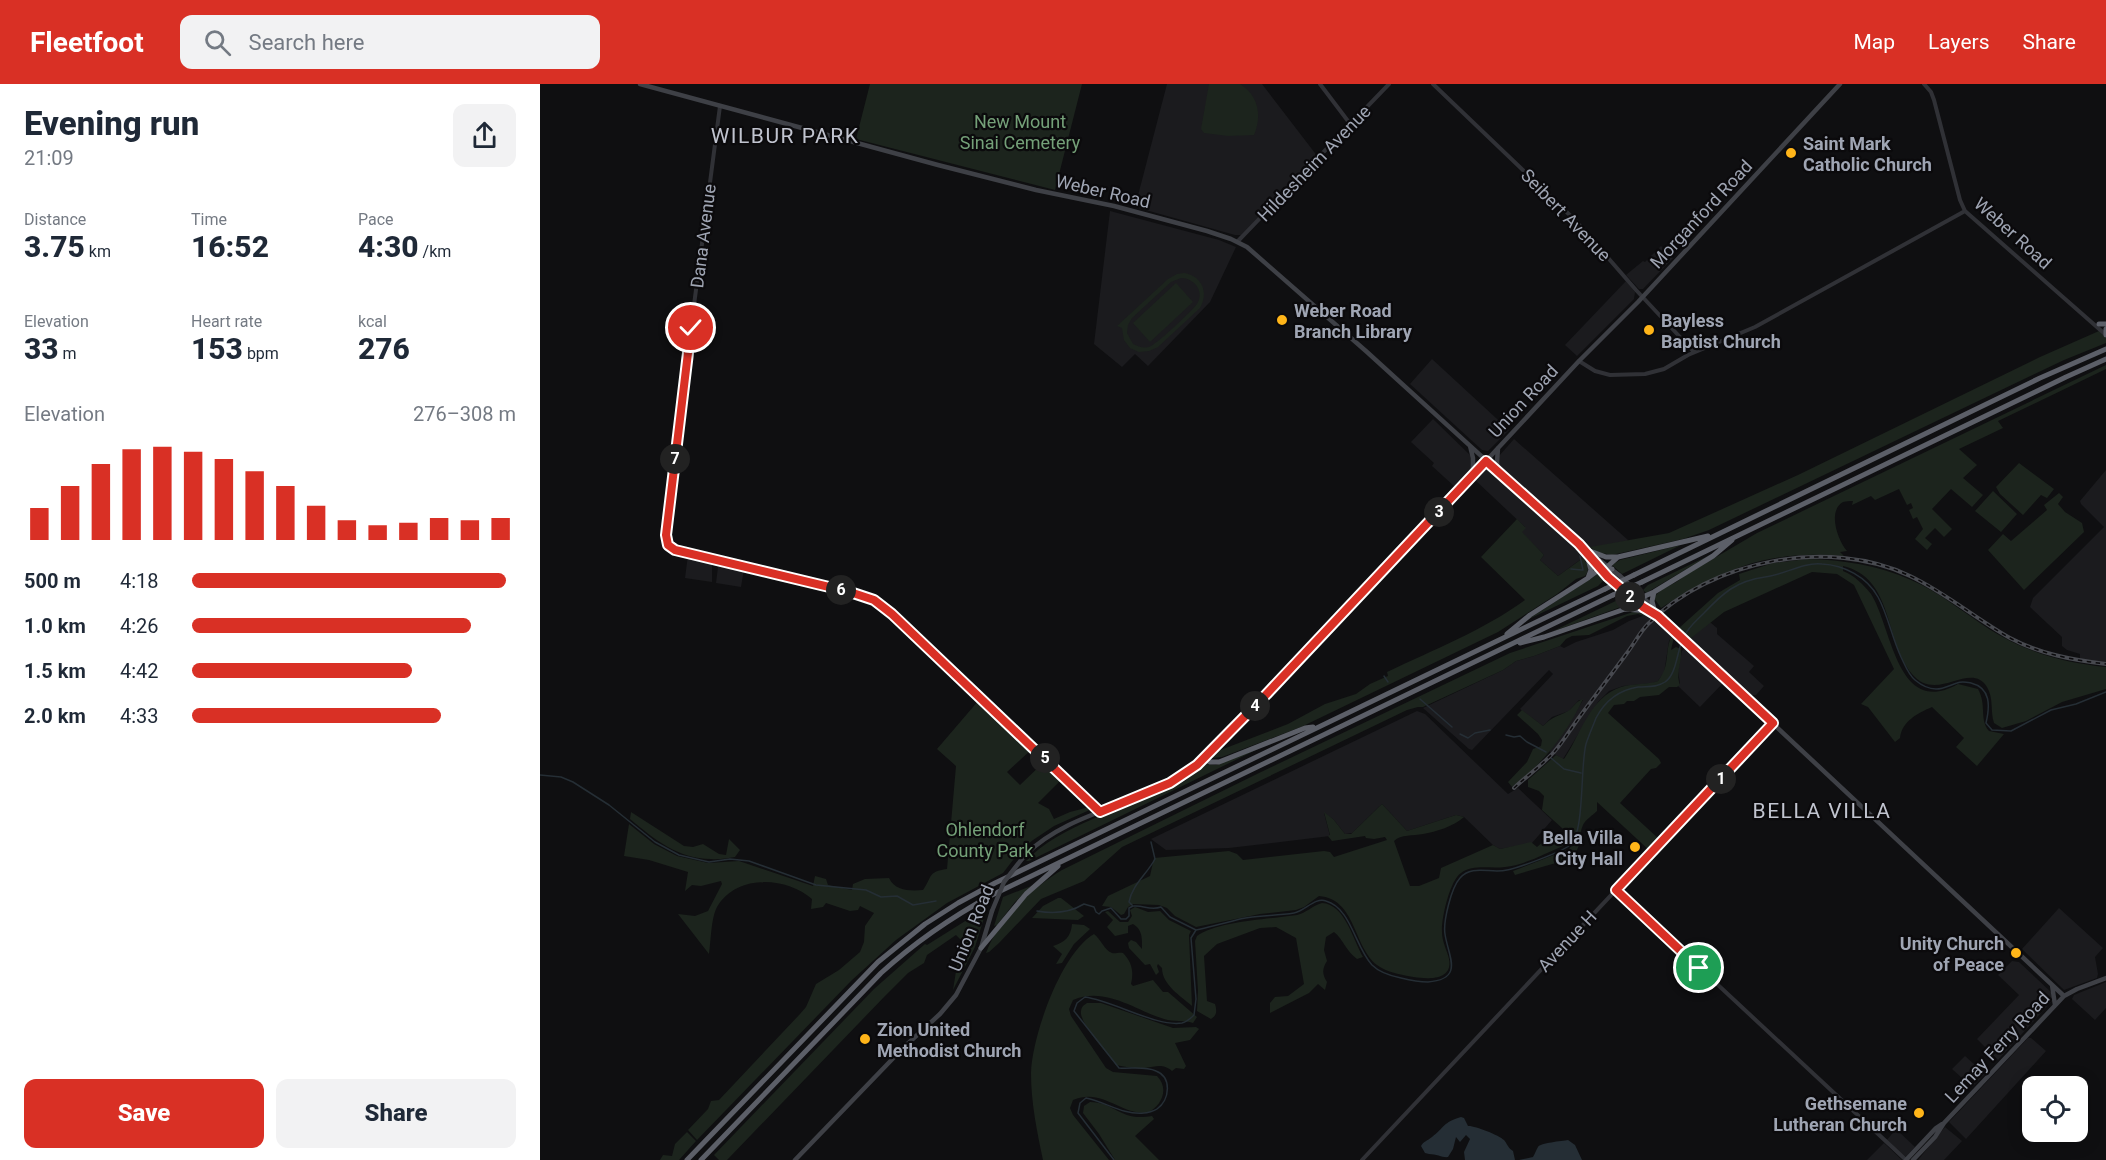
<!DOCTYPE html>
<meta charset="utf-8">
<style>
body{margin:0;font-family:Roboto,sans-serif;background:#f2f2f3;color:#1f2937;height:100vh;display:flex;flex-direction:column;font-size:22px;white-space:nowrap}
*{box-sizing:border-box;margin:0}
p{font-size:20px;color:#747a83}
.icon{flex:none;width:33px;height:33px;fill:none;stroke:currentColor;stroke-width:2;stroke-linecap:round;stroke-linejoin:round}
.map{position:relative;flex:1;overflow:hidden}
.drawer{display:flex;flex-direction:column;background:#fff;width:540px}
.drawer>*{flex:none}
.controls{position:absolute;left:1482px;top:992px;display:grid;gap:12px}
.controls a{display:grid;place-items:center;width:66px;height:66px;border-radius:12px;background:#fff;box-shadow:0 3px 15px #0003;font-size:30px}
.pin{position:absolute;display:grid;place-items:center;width:51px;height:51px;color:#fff;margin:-26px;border:3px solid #fff;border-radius:50%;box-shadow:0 2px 6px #0007}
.km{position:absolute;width:30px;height:30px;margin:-15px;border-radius:50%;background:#222;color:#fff;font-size:16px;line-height:30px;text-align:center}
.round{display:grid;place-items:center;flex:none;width:63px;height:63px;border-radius:12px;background:#f2f2f3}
.summary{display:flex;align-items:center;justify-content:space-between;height:102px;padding:0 24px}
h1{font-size:33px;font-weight:800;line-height:45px}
.metrics{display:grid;grid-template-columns:repeat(3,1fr);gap:9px;height:102px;padding:6px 24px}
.metrics div{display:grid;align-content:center}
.metrics b{font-size:30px;font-weight:800}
.metrics small{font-size:16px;font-weight:400}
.metrics p{font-size:16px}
.chart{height:168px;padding:12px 24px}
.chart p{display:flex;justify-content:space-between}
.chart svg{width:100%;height:108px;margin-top:6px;stroke:#d93025;stroke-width:6}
.cta{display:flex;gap:12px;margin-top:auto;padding:12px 24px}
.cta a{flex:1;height:69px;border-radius:12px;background:#d93025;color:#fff;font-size:24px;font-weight:800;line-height:69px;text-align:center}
.cta a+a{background:#f2f2f3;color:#1f2937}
ul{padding:0 24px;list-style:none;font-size:20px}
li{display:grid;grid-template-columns:96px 72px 1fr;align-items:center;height:45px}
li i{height:15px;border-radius:8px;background:#d93025}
header{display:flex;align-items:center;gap:36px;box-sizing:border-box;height:84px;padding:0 30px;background:#d93025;color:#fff}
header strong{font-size:28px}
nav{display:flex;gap:33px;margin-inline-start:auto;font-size:21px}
.search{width:420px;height:54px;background:#f2f2f3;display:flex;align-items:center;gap:15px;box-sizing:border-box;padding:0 21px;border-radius:12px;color:#747a83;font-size:22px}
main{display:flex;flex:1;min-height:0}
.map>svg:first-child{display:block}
</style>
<header>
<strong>Fleetfoot</strong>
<div class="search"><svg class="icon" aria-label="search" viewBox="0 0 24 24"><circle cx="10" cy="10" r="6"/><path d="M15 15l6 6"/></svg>Search here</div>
<nav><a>Map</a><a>Layers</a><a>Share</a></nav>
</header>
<main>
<section class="drawer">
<div class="summary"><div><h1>Evening run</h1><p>21:09</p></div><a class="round"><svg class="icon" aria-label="share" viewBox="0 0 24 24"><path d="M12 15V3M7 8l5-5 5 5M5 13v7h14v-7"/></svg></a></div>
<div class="metrics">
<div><p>Distance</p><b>3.75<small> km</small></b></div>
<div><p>Time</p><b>16:52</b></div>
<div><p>Pace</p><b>4:30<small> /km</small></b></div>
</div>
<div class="metrics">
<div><p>Elevation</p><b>33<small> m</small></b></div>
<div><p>Heart rate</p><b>153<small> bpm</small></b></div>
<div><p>kcal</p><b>276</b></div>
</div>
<div class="chart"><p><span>Elevation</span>276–308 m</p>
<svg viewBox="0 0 160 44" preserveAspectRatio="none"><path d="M5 44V31M15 44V22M25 44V13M35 44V7M45 44V6M55 44V8M65 44V11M75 44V16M85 44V22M95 44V30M105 44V36M115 44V38M125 44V37M135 44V35M145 44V36M155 44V35"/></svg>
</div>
<ul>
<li><b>500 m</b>4:18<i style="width:97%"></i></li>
<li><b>1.0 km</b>4:26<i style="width:86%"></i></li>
<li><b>1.5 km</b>4:42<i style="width:68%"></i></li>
<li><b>2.0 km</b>4:33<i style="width:77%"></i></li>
</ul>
<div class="cta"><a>Save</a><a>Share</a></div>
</section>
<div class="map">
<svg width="1566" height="1076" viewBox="0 0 1566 1076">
<rect width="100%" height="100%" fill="#0f0f11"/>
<path fill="#1b1b1e" d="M627,0h95l56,73 -77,78h-6l-100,-28z
M570,127l109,29 17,7 -26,55 -62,64 -13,-12 -13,13 -28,-23z
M1121,162l12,12 -30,31h-4l-13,-14 17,-14 2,1z
M1086,197l9,11 -1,7 -57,57 -12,-11z
M892,275l77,71 -21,21 -6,-1 -72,-66z
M893,335l38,37v13l-16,18 -23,-21 2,-3 -23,-21z
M974,355l114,101 -1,1 -38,7 -89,-80 -2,-3 1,-9z
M946,385h3l95,88 -26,19 -18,-16 4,-5 -23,-23 4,-5 -50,-47z
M1566,386v193l-26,-4v-5l-13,-4 -5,-4v-9l-32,-30 3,-9 71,-71 -23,-23 -1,-3z
M148,471l24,7v20l-27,-4z
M182,480l22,5 -3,18 -25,-4 2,-16z
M1108,530l24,21 -3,6 -5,32 -6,8 -5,2 -30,3 -14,5 -11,11 -35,57 -14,-8 13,-17 21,-34h-4l-10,11 -17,6 -9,9 -23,-17 33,-35 -4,-4 -77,80 -3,-1 -46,-41 80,-38 13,-9 18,-5 26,-10 4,2 12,-6 37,-12 16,-9z
M1167,539h4l6,5v6l37,32 -5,6 15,14 -8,9h-6l-60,-56z
M1146,563l37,36 -23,24 -22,-21 2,-2 -2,-13 4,-20z
M877,627l8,3 83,80 10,-6 34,32 -20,23 -32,6 -7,-4 -29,-28 -8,-2 -49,16 -25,-27 -30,29 -7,1 -12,-15 -9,-6 6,23 -101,12 -63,2 -15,-11z
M1519,824l44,40 -8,9 3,17 -1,4 -33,12 -42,-41z
M1472,877l7,1 32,30 2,8 -55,60 -21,-21 42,-44 -21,-20z
M1566,898v26l-11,12 -23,-21 2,-4z
M1488,954h3l15,13 -80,88 -17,-17z
M1425,972l20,18 -13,13 -20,-18z
M1405,1043l17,14 -18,19h-26z
M1356,1045l19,18 -9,10 -20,-16z
M1344,1059l18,17h-35z"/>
<path fill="#1c241d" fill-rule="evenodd" d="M330,0h212l-27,106 -199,-51z
M669,0h31c19,12 22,32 14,51l-26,1 -24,-3 -3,-4z
M644,189c18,3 25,19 16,35l-42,39 -9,4 -10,1 -9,-4 -6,-8 -2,-12 -5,-2 51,-47 9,-5zM641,194c13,0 24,13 16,26 -5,7 -38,38 -46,42 -6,3 -12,1 -18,-2l-6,-11 1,-8 4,-7 39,-36z
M636,199l17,19 -43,40 -17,-19z
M1559,247l7,7v5l-42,17 -355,170 -26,9 -71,16 -15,-3 -7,-5 79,-14 129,-58 242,-118z
M1566,281v4l-108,52 5,7 -44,21 18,16 -14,13 20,17 -11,12 -21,-18 -19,20 20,20 -8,8 -9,-9 -10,10 7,6 -5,6 -12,-11 8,-10 -6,-12 -4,2 -4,-9 4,-2 -2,-5 -4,2 -8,-16 -24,11 -4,-4 -19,9 1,-4c-3,0 -7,0 -10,1 -16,9 -5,39 4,49l-7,1 4,4c-78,-6 -118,12 -183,52l-7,-10c6,-11 22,-13 30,-22l73,-43z
M1479,379l35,26 -7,9 -6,-3 -18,20 -23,-21 -4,-7z
M1453,407l24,23 -16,18 -26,-21z
M1519,409l4,4 -5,7 7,8 17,11 2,9 -60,58 -36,-40 15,-16 8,7 36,-31 -3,-5z
M977,435l9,9 -4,4 22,23 -4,5 18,16 25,-18c5,6 7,12 2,18l-9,3 -19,15 -59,38 -197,95 -79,30 -10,1 6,-7 70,-27 37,-20 31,-10 14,-10 18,-8 -1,-4c46,-22 97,-42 138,-72l-44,-43z
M1141,461l-59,29 -10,-9 8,-5z
M1170,471l-64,38 -3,-3 5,-5z
M1267,475c37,1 70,6 104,21 28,12 52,32 78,49 36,23 75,34 117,38v22l-44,13 -36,19 -24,7 -8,-5c-4,-12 0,-24 -7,-36 -17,-27 -50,17 -75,-13 -28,-34 -18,-96 -69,-108v5c12,5 20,13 28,23 21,33 26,125 87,90l20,5c9,16 1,30 11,42l15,3 -27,32 -21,-19 8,-9 -32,-31c-14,6 -30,14 -32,31l-5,4 -27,-35 -7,-3 33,-35 -40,-84 -17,-11 -25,-2 -88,40 -34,27 -11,-11 39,-35 22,-13 -1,-6 34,-11z
M1058,490l6,6 -6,6 -71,34z
M1084,513l5,7 -78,28z
M1093,528l15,2 -4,2 -6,-2 -11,2 -38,19 -17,1 -6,3 -6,7 -26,10 -18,5 -13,9 -80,37h-5l-11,3 -285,137 -38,34 -43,18 -42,44 -10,9 -3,1c12,-33 47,-66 76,-83l197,-97 251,-120z
M1132,551l2,2 -3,13 5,-3 5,2c2,12 -6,23 -1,36l-3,2h-8l-10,8 -19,2 -6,4h-7l-3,3 -10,1 -6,8 51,46 2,4 -5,5 -5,1 -31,34 40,37 -10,11 -53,-49v9c-4,4 -12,9 -14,14 -7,16 2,24 -17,35l-51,15 -2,-4 56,-22 5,-6 -2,-6 -30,-27 2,-14 -5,-5 -11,-4v-7l28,-25 8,4c17,-25 26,-62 57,-72 12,-4 26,-2 37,-6 13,-16 6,-30 14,-46z
M1043,615c-16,34 -41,66 -71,88l-4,-5 19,-20 6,-13 8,-3 1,-6 -4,-6 -21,-19 5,-5 21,16c10,-10 14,-9 25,-15 6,-4 8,-10 15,-12z
M439,616l53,49 -25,23 13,13 25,-24 18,17 -25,25 11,6 5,10 16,-7 23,-6 1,2 -40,18 -21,14 -13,11 -17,22 -56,30 -51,37 -44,40 -155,160 -9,-10 20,-21 3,-8 8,-1 81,-86 6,-7 10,-23 23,-14 21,-18 4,-10 1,-16 9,-13 -14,-7 -2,4 -8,1 -24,-8 -3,4 -12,2 1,-10c-26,-23 -76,-25 -95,8 -6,11 -6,34 -8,47l-31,-40 17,2 13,-5 14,-27 -1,-3 -20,5 -9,-1 -7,6 3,-19 -39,-12 -25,-4 5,-32 25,20 23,12 31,7 31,-2 74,25 2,-10 11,3 2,6 24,5 1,-6 12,-5 24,-1c6,13 21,13 34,12 10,-14 4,-18 24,-21l9,-103 -19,-17z
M720,664l-231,113h-3c34,-36 98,-53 144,-72l15,-8 20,-17 11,1z
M842,720l25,27 49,-16 8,2c-10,9 -28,15 -41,17 -10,2 -22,0 -29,7l16,45h9l20,-8 2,-10 52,-23 7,4 31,-7 6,5 7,-6 -1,-7 4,-5 20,13 -2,3c-19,8 -40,20 -60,22 -15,2 -32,-3 -44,6 -11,7 -20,46 -19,59 0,10 5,18 7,27 5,26 -33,19 -46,16 -9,-2 -18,-4 -26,-10 -24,-19 -21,-66 -58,-69l-15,11 -8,3 -36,4 -64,13 -21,-11 -8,-8 -8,-3 -26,-1 -5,3 -4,7 -3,1 -10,-8 -9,-1 6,-10 42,-20 4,-18 75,-7 8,3 6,6 81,-9 6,1 4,5 53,-17 -2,-3 -11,2 -8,-1 -1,-2 -33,5 -4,-5 2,-1 -6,-23 9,7 12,15h6z
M91,728l53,34 9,1 10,-3 16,10 7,1 3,-16 11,11 -5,7c-8,1 -16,3 -24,2 -33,0 -57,-20 -81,-40z
M491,802l-16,16 -18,23 -3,1 9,-29z
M518,814h3l23,18 -6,4 -46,-2 11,-12z
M782,819c23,1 31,37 41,54l-6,2c-11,-8 -14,-20 -23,-27l-8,5 -2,13 3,11c-5,8 -5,13 0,21l-2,8 -7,-6 -9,9 -39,20v-10l5,-6 13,-1 16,-12 -8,-46 -20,-11 -16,1 -43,16 -13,12 3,45 8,3c2,7 2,11 -4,15l-14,-8 1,-20 -3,-50 2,-5c20,-15 74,-17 100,-21 9,-2 15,-9 25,-12z
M446,821h2l-13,42 -22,43 8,-50 -5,-5 -29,20 -3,8 -16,10 -23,23 -158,164h-8l-5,-5 160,-166 51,-45 2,1 51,-32 -1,-3z
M595,823l13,5 12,-1 9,9 22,11 -2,4 3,71c-11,-10 -30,-21 -30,-38l-4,-4 -1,2 2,6 -3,3 -6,-11 -5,1 -16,-17 -1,-5 3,-3 5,2 6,7c0,-10 1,-19 -9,-25l-5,2v7l-13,3 -8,-9 6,-7 -8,-8 3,-1 12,11h8l4,-6 -2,-6z
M532,840l12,1 6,4 -16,15 -12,19 -6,1 6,-10 -9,-8c12,-4 18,-9 19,-22z
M554,850c6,4 11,17 18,19 3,1 7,-1 11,0 9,9 11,19 8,31l2,2 20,-6 10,12h5l29,25 -4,6c-9,-3 -19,-1 -29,-4 -29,-9 -59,-33 -91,-19l-4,9 2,7 35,52 7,4 44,4c13,13 4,31 -10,37 -29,1 -44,-25 -74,-13l-3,8 3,7 36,45h-66c-6,-29 -12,-57 -12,-87 1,-37 30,-120 63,-139z
M547,919h14l72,25 23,-1 3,2 -9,11 -15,3 11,23 -2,3 -8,-1 -4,3c-10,-8 -16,-4 -27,-3 -9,1 -19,-1 -29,-3 -8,-11 -37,-42 -35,-54 1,-5 2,-5 6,-8z
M550,1018c25,0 30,20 62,14l2,3 -19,17 24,24h-44l-16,-26 -16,-21 1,-7z
M147,1048l9,9 -17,19h-19l3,-5 9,1 3,-12z"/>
<path fill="#252e35" d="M921,1033l3,1 4,8c5,-1 31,9 36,14 4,5 4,8 9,11l2,9h-50l-1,-8 6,-13 -4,-4 -6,7 -4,-5 -3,12 -5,8c-5,1 -11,-3 -19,-3l-4,-1 -4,-7c3,-5 6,-5 11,-9 12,-9 11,-15 29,-20z
M1028,1056l7,5 7,15h-63l14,-3c2,-3 3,-7 5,-10 2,-4 24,-6 30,-7z"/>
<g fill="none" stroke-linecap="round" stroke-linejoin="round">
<path stroke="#252e35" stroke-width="1.5" d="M1040,472l3,14
M1031,485l11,1
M1144,553c4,-10 12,-16 20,-24 19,-20 32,-32 61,-36 19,-2 37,-15 57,-13 22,1 45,13 56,33 10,18 14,41 23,60 4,8 7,17 14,23 6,5 13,9 21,9 8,0 14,-4 21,-6 5,-2 9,-1 14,0 20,5 19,23 15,40l6,7 19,1 40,-21 25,-6 30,-12
M844,592l4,6
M880,615l32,28
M920,650l8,4 7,-5 15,-3
M966,651l8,2 6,-1 7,6 19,10
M1011,674l13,11 17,4
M0,691l21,2 12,5 36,23 46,37 24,13 30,7 21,-3 19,2 67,24 50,5 15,7 16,-1 16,9 23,-4
M592,821l-3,-3c3,-17 18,-28 26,-43l-4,-17
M594,822c10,-1 16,5 27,1l9,10 26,13
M497,827c16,3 32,2 47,-7l10,3 2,5 3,2 3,-3 9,-3 10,11h5l3,-3v-8l4,-2
M574,1076l-36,-47 2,-10 6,-5c20,4 36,17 58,15 3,0 10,-2 13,-4 13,-9 15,-32 -1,-38 -11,-5 -25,-2 -37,-3l-45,-57 3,-8 8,-6c29,4 71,30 97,26 5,-1 9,-5 12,-8l2,-16 -5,-61 5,-8c14,-3 29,-7 44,-11 17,-4 36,-3 54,-6 11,-2 21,-16 32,-12 25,7 29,46 46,64 8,8 19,11 29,13 8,2 18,4 27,4 37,-3 20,-26 17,-48 -2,-12 6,-46 15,-56 12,-14 31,-4 47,-8 11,-2 55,-18 63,-25 15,-12 10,-79 16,-101 3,-9 7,-18 10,-26 9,-17 23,-28 42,-31 9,-1 18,1 27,-5 11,-7 12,-29 17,-41"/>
<path stroke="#303136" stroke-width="4" d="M780,0l31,41
M893,0l143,137 60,69 58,62
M1384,0l7,8 3,8 26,100 5,11 141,124
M180,22l-29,222 -25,215 4,5 5,2 175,42 24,8 18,14 208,198
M698,157l151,-157
M1039,277l16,10 15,4 35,-1 19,-5 24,-14 67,-28 210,-116
M1076,806l290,270
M822,1076l411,-437"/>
<path stroke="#3e4046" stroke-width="4.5" d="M100,0l298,81 98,25 78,16 93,25 24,8 16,8 120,105 201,183 40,42 35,30 15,9 406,380
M930,362l3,12v17
M958,364l-1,14 1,10
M1041,462l38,29 35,33
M485,771c50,-49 128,-49 179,-96l216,-227 159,-171 59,-59 202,-218
M1512,901l3,20
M255,1076l108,-112 37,-34 16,-19 25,-47 11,-37
M1366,1076l30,-32 6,-4
M1373,1076l22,-23 9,-14 120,-127 13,-7 29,-11"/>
<path stroke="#5c5f68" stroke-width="5" d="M1559,240h7
M1566,251v-6
M1050,467l16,6h12l90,-21
M1065,491l3,-9 9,-8
M1094,491l406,-197 66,-29
M1049,493l11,-8h12
M1102,498l424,-205 40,-18
M1114,508l-2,9 2,8
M1090,513l15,-1 9,-4 59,-36 19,-16
M1087,524l8,-7 2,-10
M967,550l23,-19 58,-37 3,-8 -4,-15
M980,559l24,-6 81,-28 23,2
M664,675l6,3h9l86,-34 8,-1
M441,864l45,-54 32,-28
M147,1076l191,-198 47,-38 33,-21 37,-20 610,-294
M161,1076l180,-187c34,-31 71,-56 111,-78l621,-300"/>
<defs>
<path id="rail" d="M974,704c13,-12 28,-23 40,-36 9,-10 16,-22 24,-33 16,-22 33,-44 49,-66 7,-9 13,-21 21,-29 63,-64 181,-87 262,-48 36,17 66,43 100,62 30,16 63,22 96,26"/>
</defs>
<use href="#rail" stroke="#47494f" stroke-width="4"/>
<use href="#rail" stroke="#0b0a0c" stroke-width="1.5" stroke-dasharray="4.5" stroke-linecap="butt"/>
<path stroke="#3e4046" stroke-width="4.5" d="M452,827l12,-29 21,-27"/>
<path stroke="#5c5f68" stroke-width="5" d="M1065,505l29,-14
M1073,511l29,-13"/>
</g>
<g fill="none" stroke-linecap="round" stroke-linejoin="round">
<defs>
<path id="route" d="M151,244l-25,207 2,10 7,5 175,42 24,8 18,14 208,198 70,-29 27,-18 64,-65 225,-239 93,83 29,33 35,30 15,9 115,107 -157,167 83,78"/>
</defs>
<use href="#route" stroke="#fff" stroke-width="12"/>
<use href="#route" stroke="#d93025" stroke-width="8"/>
</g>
<g fill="#ffb519" stroke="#0b0a0c" stroke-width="2">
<circle cx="1251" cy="69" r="6"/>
<circle cx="742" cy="236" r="6"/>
<circle cx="1109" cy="246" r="6"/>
<circle cx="1095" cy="763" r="6"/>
<circle cx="1476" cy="869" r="6"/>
<circle cx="325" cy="955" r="6"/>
<circle cx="1379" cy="1029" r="6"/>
</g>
<g text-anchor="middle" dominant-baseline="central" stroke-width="4.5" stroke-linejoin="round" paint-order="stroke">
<g font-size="18" fill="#74a078" stroke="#0b0a0c">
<text x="480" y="37">New Mount<tspan x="480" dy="21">Sinai Cemetery</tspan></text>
<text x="445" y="745">Ohlendorf<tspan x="445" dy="21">County Park</tspan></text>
</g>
<g font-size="18" font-weight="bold" fill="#9fa5b3" stroke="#0b0a0c" text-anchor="start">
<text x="1263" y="59">Saint Mark<tspan x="1263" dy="21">Catholic Church</tspan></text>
<text x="754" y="226">Weber Road<tspan x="754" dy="21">Branch Library</tspan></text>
<text x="1121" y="236">Bayless<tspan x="1121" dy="21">Baptist Church</tspan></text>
<text x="1083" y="753" text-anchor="end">Bella Villa<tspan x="1083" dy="21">City Hall</tspan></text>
<text x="1464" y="859" text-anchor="end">Unity Church<tspan x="1464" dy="21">of Peace</tspan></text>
<text x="337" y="945">Zion United<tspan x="337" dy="21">Methodist Church</tspan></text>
<text x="1367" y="1019" text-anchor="end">Gethsemane<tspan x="1367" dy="21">Lutheran Church</tspan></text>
</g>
<g font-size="18" fill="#9fa5b3" stroke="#0b0a0c">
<text transform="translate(774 79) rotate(-46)">Hildesheim Avenue</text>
<text transform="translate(563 107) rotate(13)">Weber Road</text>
<text transform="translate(1161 130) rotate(-47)">Morganford Road</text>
<text transform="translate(1026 131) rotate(46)">Seibert Avenue</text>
<text transform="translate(1473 149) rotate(42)">Weber Road</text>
<text transform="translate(163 152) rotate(-83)">Dana Avenue</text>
<text transform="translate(983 317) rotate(-47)">Union Road</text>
<text transform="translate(431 844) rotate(-68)">Union Road</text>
<text transform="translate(1027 857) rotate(-47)">Avenue H</text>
<text transform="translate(1457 963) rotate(-47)">Lemay Ferry Road</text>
</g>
<g font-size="21" letter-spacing="1.5" fill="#c1c4cf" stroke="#0b0a0c">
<text x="245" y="52">WILBUR PARK</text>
<text x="1282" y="727">BELLA VILLA</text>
</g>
</g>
</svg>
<div class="controls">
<a><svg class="icon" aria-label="locate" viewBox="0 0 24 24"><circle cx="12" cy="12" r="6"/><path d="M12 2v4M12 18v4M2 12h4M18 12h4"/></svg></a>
</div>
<div class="pin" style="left:1159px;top:884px;background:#1e9e55"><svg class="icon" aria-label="arrive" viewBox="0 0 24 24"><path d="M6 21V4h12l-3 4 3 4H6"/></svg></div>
<div class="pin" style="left:151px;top:244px;background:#d93025"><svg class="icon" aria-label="check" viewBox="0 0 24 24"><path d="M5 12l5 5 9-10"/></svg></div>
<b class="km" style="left:1181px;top:695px">1</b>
<b class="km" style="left:1090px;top:513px">2</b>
<b class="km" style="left:899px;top:428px">3</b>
<b class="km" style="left:715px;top:622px">4</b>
<b class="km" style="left:505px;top:674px">5</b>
<b class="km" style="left:301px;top:506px">6</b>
<b class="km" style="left:135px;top:375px">7</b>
</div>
</main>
